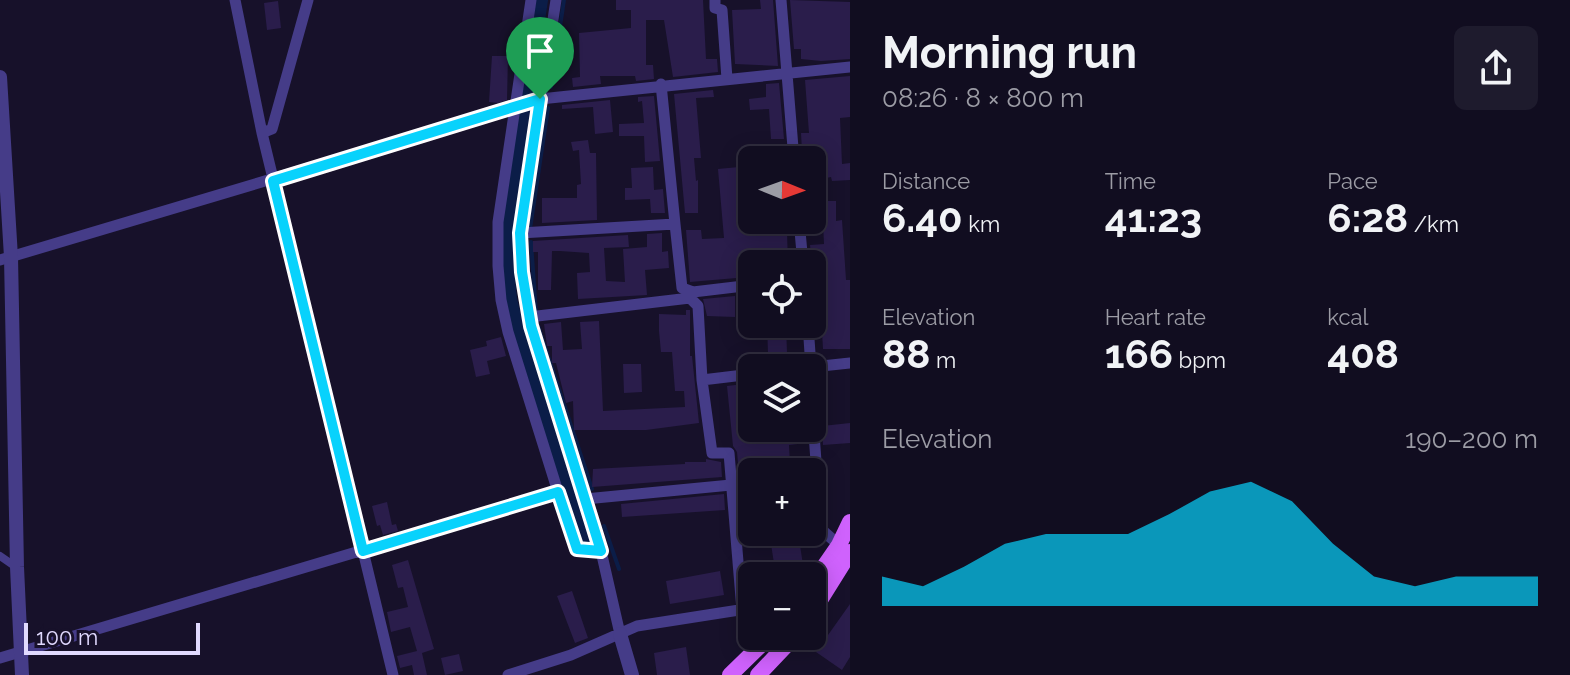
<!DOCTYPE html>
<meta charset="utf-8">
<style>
body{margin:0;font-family:Raleway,sans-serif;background:#1e1b2d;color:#f1f3f6;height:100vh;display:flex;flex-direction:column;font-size:30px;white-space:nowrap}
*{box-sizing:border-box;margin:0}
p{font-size:26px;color:#9c9ca5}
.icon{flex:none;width:44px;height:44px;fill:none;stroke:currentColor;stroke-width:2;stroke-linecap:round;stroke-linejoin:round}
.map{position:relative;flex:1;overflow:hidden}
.panel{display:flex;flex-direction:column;background:#110d20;width:720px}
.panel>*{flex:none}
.needle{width:52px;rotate:91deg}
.buttons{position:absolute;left:738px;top:146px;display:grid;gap:16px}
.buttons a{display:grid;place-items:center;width:88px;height:88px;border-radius:12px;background:#110d20;box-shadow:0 4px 20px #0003,0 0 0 2px #302d3e;font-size:40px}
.scale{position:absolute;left:24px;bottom:20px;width:176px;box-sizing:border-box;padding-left:8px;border:4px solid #e1daff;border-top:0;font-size:22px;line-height:28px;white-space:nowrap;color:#e1daff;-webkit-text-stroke:6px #17112a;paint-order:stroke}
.pin{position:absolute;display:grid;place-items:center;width:68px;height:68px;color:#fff;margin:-82px -34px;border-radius:50% 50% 50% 0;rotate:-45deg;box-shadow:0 0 8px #0007}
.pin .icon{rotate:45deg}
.round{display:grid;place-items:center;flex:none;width:84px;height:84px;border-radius:12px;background:#1e1b2d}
.overview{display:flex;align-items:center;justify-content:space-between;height:136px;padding:0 32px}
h1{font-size:44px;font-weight:700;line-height:60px}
.metrics{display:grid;grid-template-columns:repeat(3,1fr);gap:12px;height:136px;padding:8px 32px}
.metrics div{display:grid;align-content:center}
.metrics b{font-size:40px;font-weight:700}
.metrics small{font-size:22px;font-weight:400}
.metrics p{font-size:22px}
.chart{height:224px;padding:16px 32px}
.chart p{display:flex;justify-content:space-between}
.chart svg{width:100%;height:144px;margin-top:8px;fill:#08d2fc;opacity:.7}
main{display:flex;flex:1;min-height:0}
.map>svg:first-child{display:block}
</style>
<main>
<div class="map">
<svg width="850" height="675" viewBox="0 0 850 675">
<rect width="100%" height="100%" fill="#17112a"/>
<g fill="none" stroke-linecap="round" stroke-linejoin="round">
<path stroke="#0b1d48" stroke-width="4" d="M551,87l13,-87
M530,229l18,-121
M531,242l5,71
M537,323l55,166
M604,526l15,43"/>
<path stroke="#0b1d48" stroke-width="12" d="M542,0l-34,226v40l3,33 11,45 63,199"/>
</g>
<path fill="#2a1d4b" d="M616,0h87l3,59h11l1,13 -45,5 -9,-57h-18v45h7l1,14 -18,2 -1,-5h-35l1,8 -28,3 -1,-9 8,-1 -1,-44 52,-5v-18h-15z
M760,0h13l5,66 -43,-2 -3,-54 29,-1z
M790,0l60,2v57l-29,2 -20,-2v-10h-7z
M278,1l3,27 -14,2 -3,-27z
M492,56h16l-1,44 -9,3 -9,-1z
M850,76v41l-10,1 2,46 8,-1v17l-18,1 -1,-4 -5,1 -1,-27h-23l-1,-18h8l-4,-53z
M779,83l5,56h-13l-2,-30 -19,1 -1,-11 17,-2v-13z
M713,90l1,7 -18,1 5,60h-7l2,23 2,-1v33h-13l-11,-119z
M654,96l6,65 -15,1 -1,-26h-25v-12l25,-1 -2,-22 -4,1v-5z
M610,100l3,32 -18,2 -2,-27 -31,2v-4z
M588,140l2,13h6l1,67 -55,3v-25h35v-13l4,-1 -2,-34 -6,1 -2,-9z
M653,167l1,23 9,-1 2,24h-14l-1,-14 -25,1v-12h7l-1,-20z
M739,167l7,68 41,-3 1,32h-40v13l-58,5 -4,-52h15l1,9 22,-1 -6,-69z
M822,201h14v20l6,-1 4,60h4v69h-27l-4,-69 -7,1v-9l14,-1 -2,-18 -13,1 -1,-9 14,-1z
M662,233v19l6,-1 1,17 -24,2 2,25 -69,4 -1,-26 13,-1 -1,-19 -29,-2h-8l-1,39h-13v-38h-5v-11l95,-6 1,12 -25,1 2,33 19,1 -2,-33 24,-2v-13z
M735,296v21l-28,-1 -4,-17z
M686,310h4v46h2l7,67 -53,7h-72l-1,-29 -7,2 -10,-40h-4v-17h-5l-3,-22 17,-2 2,28 19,-1 -2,-27 19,-1 4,90 82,-4 -1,-16h-9l-3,-39h-11l-2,-21v-17l27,1z
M767,324h19l1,29h-19z
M501,337l5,19 -19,5 3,13 -14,3 -6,-27 17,-4 -1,-5z
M623,364h18l1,28 -18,1z
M752,383v47l53,-2 1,15 -17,2 1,19 -20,1v7h-18v34l-10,1 -5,-55 -4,-6 -6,-60z
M850,423v20l-27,2 -1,-19z
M706,459l15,3 1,15 -130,10 1,-18 92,-5v-2h21z
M724,494l1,16 -103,7 -1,-13z
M387,502l5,23 4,-1 2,7 -15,4 -3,-10 -3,1 -5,-20z
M765,532h33l5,33 -28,5 -4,-26 -4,1z
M408,560l26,89 -12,4 5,22h-13l-2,-10 -12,3 -3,-12 20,-5 -7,-24 -19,5 -4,-20 21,-5 -5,-20 -5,1 -6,-23z
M720,571l4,24 -54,9 -4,-23z
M572,591l16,47 -13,5 -18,-47z
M850,604v53l-8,13 -26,-18z
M686,647l4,28h-33l-3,-22z
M459,654l4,17 -18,4 -4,-17z"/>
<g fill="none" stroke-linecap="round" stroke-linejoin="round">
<path stroke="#453c88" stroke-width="8" d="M0,556l16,11"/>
<path stroke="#453c88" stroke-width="11" d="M235,0l27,133 131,542
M556,0l-36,233 11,93 70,225 19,83
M715,0v8l7,2 5,69
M781,0l13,160
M262,133l10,-4 36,-129
M799,220l4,44
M675,224l7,64 11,4 59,-7
M520,233l155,-9 -14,-140
M0,260l540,-161 310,-32
M693,292l-3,6 8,8 4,74 10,73h17l13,157
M529,317l161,-19
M808,324l3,44
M803,368l47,-5
M702,380l50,-6
M812,406l5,69 -3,48 25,22
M558,492l19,57 24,2
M585,499l146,-14
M0,658l558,-166 -50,-160 -7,-32 -3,-34v-44l33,-222
M508,675l63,-20 66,-29 115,-18"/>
<path stroke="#453c88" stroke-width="14" d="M0,77l11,180 6,310 5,108
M620,634l12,41"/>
<path stroke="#cf62fd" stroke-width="16" d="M812,584l27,-39 11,-23
M812,613l38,-61
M730,675l40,-39
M758,675l37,-39"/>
</g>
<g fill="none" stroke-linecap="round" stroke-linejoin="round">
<defs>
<path id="route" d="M540,99l-20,134 2,39 9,54 70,225 -24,-2 -19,-57 -195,59 -90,-370z"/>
</defs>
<use href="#route" stroke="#fff" stroke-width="16"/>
<use href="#route" stroke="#08d2fc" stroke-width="10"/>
</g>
</svg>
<div class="buttons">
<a><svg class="needle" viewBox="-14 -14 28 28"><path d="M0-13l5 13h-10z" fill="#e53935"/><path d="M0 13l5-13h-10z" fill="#9c9ca5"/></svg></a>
<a><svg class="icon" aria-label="locate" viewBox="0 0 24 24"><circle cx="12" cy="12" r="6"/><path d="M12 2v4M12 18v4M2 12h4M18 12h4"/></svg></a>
<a><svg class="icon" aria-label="layers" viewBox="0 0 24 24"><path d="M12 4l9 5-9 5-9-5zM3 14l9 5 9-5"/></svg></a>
<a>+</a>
<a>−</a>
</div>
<div class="scale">100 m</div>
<div class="pin" style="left:540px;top:99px;background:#1e9e55"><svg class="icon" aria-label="arrive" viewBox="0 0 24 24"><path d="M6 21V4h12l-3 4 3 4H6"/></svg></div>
</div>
<section class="panel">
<div class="overview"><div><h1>Morning run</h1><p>08:26 · 8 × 800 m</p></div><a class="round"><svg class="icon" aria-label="share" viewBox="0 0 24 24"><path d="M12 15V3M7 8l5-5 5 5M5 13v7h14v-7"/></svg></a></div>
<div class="metrics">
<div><p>Distance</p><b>6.40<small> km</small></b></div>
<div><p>Time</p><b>41:23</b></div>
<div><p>Pace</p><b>6:28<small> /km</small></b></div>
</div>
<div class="metrics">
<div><p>Elevation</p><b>88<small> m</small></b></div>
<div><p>Heart rate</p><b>166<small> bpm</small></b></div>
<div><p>kcal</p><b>408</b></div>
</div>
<div class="chart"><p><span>Elevation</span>190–200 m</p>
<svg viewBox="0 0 160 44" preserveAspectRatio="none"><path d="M0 44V35L10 38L20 32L30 25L40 22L50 22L60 22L70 16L80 9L90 6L100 12L110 25L120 35L130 38L140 35L150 35L160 35V44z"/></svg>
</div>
</section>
</main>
